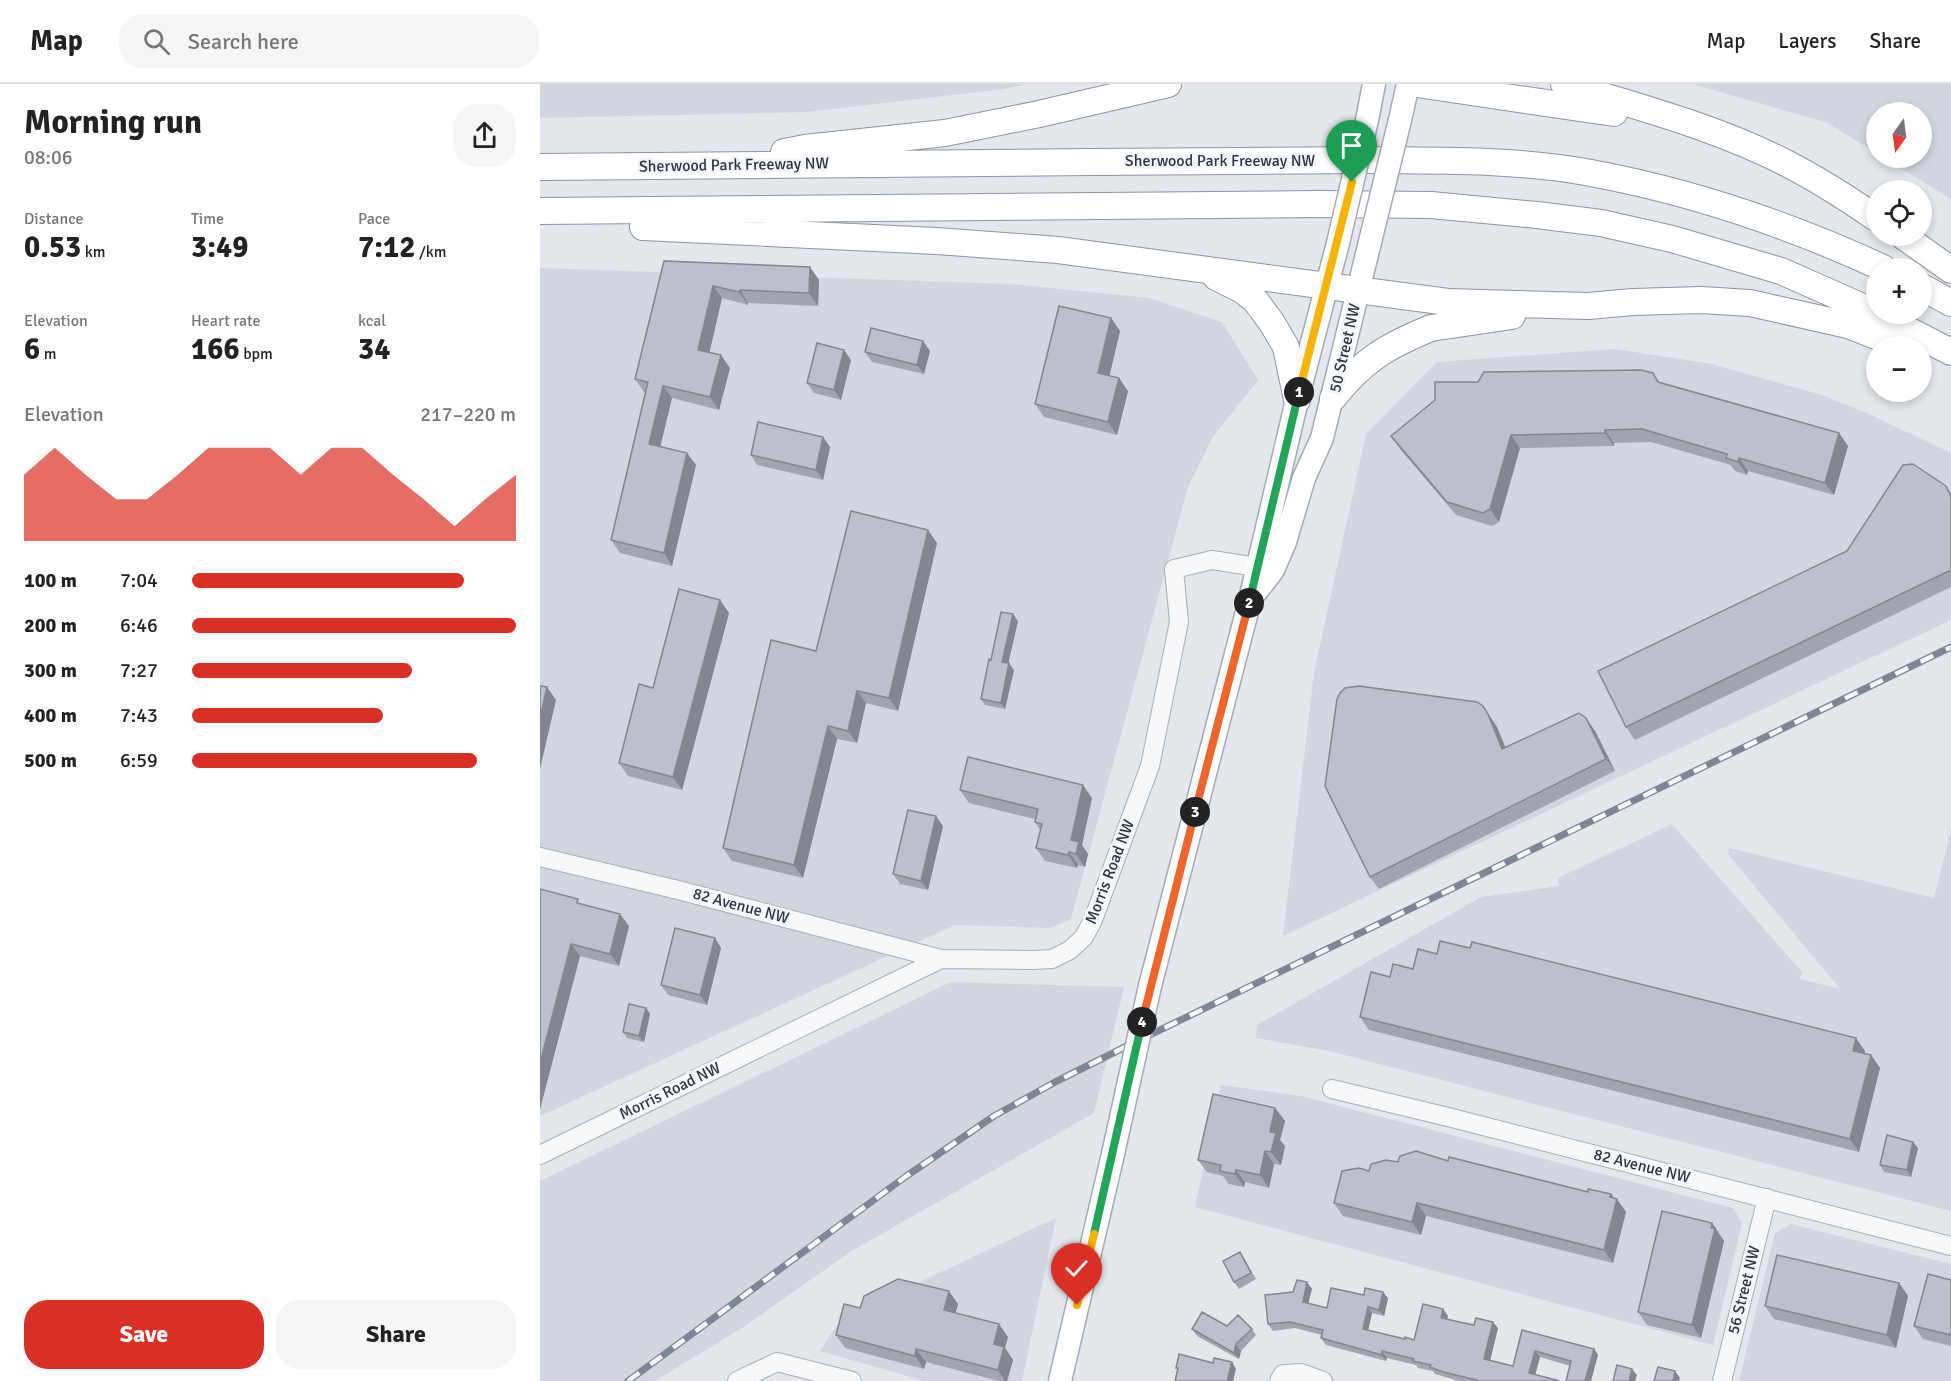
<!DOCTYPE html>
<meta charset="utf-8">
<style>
body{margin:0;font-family:Signika,sans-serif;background:#f6f6f6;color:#222;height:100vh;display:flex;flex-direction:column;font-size:22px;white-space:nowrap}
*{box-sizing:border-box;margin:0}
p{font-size:20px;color:#767676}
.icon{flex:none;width:33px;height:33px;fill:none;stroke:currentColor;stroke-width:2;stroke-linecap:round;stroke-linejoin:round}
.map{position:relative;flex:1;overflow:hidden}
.side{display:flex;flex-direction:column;background:#fff;width:540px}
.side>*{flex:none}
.needle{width:39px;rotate:194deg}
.controls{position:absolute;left:1326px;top:18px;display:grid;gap:12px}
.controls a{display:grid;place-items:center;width:66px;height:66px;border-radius:50%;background:#fff;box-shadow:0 3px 9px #0003;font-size:30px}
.pin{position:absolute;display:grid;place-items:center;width:51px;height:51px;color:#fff;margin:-62px -26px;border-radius:50% 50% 50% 0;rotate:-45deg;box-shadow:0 0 6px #0007}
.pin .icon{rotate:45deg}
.km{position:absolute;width:30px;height:30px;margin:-15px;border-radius:50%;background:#222;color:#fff;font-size:16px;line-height:30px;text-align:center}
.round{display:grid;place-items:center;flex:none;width:63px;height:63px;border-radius:24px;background:#f6f6f6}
.overview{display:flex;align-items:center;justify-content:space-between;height:102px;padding:0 24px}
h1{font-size:33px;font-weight:800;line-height:45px}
.metrics{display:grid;grid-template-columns:repeat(3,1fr);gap:9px;height:102px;padding:6px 24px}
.metrics div{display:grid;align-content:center}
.metrics b{font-size:30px;font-weight:800}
.metrics small{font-size:16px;font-weight:400}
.metrics p{font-size:16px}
.chart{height:168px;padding:12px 24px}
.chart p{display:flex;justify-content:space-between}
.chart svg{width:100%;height:108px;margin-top:6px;fill:#d93025;opacity:.7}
.cta{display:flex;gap:12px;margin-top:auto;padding:12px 24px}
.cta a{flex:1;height:69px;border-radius:24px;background:#d93025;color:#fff;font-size:24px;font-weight:800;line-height:69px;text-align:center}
.cta a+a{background:#f6f6f6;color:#222}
ul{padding:0 24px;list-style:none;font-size:20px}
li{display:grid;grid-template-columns:96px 72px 1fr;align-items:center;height:45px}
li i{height:15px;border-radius:8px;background:#d93025}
header{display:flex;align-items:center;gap:36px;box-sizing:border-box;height:84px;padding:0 30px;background:#fff;border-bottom:2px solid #e0e0e0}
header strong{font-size:28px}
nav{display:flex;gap:33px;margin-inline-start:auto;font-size:21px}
.search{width:420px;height:54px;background:#f6f6f6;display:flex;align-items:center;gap:15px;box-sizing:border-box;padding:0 21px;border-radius:24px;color:#767676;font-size:22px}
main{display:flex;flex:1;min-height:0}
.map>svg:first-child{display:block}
</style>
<header>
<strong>Map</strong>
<div class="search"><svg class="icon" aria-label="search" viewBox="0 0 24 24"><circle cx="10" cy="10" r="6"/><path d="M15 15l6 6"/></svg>Search here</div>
<nav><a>Map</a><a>Layers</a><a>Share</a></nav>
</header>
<main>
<section class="side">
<div class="overview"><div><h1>Morning run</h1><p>08:06</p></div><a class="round"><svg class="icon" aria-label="share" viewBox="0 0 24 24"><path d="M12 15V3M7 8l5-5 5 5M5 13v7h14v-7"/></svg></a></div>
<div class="metrics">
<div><p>Distance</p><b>0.53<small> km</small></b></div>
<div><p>Time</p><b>3:49</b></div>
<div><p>Pace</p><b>7:12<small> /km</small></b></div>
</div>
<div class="metrics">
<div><p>Elevation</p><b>6<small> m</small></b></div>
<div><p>Heart rate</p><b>166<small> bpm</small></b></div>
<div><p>kcal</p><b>34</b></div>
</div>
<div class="chart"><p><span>Elevation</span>217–220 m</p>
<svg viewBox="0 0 160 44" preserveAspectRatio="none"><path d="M0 44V17L10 6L20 17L30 27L40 27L50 17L60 6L70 6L80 6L90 17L100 6L110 6L120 17L130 27L140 38L150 27L160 17V44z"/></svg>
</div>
<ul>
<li><b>100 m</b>7:04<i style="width:84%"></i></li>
<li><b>200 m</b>6:46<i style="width:100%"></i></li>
<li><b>300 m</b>7:27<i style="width:68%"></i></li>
<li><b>400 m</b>7:43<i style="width:59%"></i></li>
<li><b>500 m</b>6:59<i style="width:88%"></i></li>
</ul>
<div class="cta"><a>Save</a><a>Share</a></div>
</section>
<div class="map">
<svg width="1411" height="1297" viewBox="0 0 1411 1297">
<rect width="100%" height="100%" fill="#e4e7ec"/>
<path fill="#d2d6de" d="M0,0h487l-23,5 -197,23 -267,6z
M1153,0h258v115l-67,-41h38v-46h-46v41l-48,-30z
M0,184l470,16 139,14 73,24 36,58 -46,58 -24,49 -117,432 -21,9 -95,-3 -415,191z
M1075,265l97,15 110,31 47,19 82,39v167l-668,316 31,-263 52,-239 71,-72z
M1132,740l130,148 -2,7 40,10 -112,-135 1,-6 205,50 17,-69v382l-622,-160 -73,-13 1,-13 224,-128 78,-11 -1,-8z
M411,898l173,5 -30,126 -244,139 -105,74 -90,55h-115v-200z
M681,1001l80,11 432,112 9,15 -29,122 -518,-138z
M516,1134l-34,163h-97l-105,-30 21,-32z
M1251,1140l160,40v117h-212l36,-148z"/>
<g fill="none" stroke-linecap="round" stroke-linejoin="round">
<defs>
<path id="minor" d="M0,773l138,33 263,69
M792,1005l116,28 503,129
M0,1071l401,-196 91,1 20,-1 18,-9 14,-13 9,-17 57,-154 29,-144 -5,-53 38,-9 58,9
M197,1297l40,-19 75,19
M739,1297l4,-7 18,-1 22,8
M1182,1297l45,-183"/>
<path id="major" d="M827,36l7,-36
M860,36l8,-36
M715,509l18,-23 12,-28 19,-64 18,-40 47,-192
M610,902l100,-386 47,-200 41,-157
M520,1297l53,-227"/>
<path id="highway" d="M877,0l197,29
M1024,0c74,23 152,43 222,79 31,16 61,35 90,55
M244,68l21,-4 140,-15 94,-19 129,-30
M0,83c184,-2 369,-3 553,-5 91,-1 182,-2 274,-2 74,1 151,-1 224,13 102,19 199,52 292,95
M0,127l778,-7 113,1 106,10 64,8 71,16 109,32 95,42
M103,143l294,14 121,9 390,52 140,4 45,-4 68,-2 49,3 98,22 53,21
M1363,152l48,34
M676,193l26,13 13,10 17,23 14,24 11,53
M1382,203l29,16
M1337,230l74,38
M793,314c30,-38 54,-52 98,-70l81,-12"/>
</defs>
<use href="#minor" stroke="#a9aeb7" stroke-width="20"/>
<use href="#major" stroke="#a3abb8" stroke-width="25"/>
<use href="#highway" stroke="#8b94a3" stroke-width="28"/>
<use href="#minor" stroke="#f7f8fa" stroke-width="18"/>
<use href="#major" stroke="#fff" stroke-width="22"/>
<use href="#highway" stroke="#fff" stroke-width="26"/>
<defs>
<path id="rail" d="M88,1297l277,-204 89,-61 63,-35 74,-37 820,-397"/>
</defs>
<use href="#rail" stroke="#7d8696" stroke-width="7"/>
<use href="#rail" stroke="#f4f6f9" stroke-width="4.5" stroke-dasharray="14" stroke-linecap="butt"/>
<defs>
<path id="major-bridge" d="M798,159l29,-123
M829,162l31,-126
M573,1070l37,-168"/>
</defs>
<use href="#major-bridge" stroke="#a3abb8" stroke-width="25" stroke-linecap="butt"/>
<use href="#major-bridge" stroke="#fff" stroke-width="22"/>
</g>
<path fill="#a1a5ae" d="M124,177l155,19 -1,26 -70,-3v2l-26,-7 -13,55 21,15 -11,42 -47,-12 -12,48 27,7 9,12 -24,101 -52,-13 -9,-13 34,-148h-1l-9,-13z
M571,234l9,13 -11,45 19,15 -11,44 -73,-18 -9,-13z
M390,267l-6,23 -52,-12 -7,-10z
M311,276l-10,40 -27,-7 -7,-10z
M1113,289l7,10 179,50 9,13 -14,49 -86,-24 -1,4 -12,-4 -4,-6 -80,-23 -37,1v3l-94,2 -21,74 -7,4 -36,-11 -56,-66 -9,-13 87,-54z
M283,353l7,10 -7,33 -66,-15 -6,-10z
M1406,402l5,7v94l-316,153 -9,-13 221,-176z
M397,459l-39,168 -32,-8 -9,40 -20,-4 -34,139 -71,-17 -9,-13 93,-197z
M180,516l9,13 -47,177 -54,-14 -9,-13 34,-75z
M478,537l-10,42 6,7 -9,39 -20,-4 -4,-6 10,-39z
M943,622l14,21 8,20 90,-16 20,40 -236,118 -9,-12z
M420,706l132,8 -10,47 6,9 -3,13 -7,-2 -1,3 -32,-7 -9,-13 4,-18 -5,-8v-3l-66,-16z
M403,742l-15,64 -28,-6 -7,-10z
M0,805l41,15 48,22 -10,40 -39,-10 -40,153z
M175,854l6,10 -14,57 -39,-10 -7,-10z
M873,885l452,82 -1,3 7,1 9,13 -21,84 -490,-122 -9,-13 30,-40z
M106,924l4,6 -6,28 -17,-4 -4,-6z
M735,1024l10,13 -5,19 5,6 -4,19 -7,-1 -5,24 -24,-6 -1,5 -15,-3 -6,-8 -16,-4 -9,-12z
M1373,1058l5,6 -7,29 -27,-5 -4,-7z
M908,1077l140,31 23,2 15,18 -13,51 -187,-47 -5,19 -78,-19 -9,-13 35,-32 29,-9z
M1172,1139l12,18 -23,97 -54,-13 -9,-13z
M704,1174l12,21 -17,10 -5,-7z
M1411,1196v66l-28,-7 -9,-13z
M767,1198l5,7 -4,14 19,5 37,-13 24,3 -4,18 -12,-3 -4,17 37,9 9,1 29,-31 5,7 -1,3 27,6 24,3 -8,32 23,6 9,-36 72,19 4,6 -28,11 -30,-9 -5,18 25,6h-101l-24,-7 -2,-3 -15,-3 -2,-3 -29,-7 -1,3 -60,-16 -5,-7 1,-3 -27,-7 -22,3 -5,-7 25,-32z
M1359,1199l9,13 -12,52 -122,-29 -9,-13z
M418,1220l-3,9 53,24 -3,11 8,12 -6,21h-8l-73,-19 -2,7 -79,-21 -9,-13 24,-27z
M687,1242l25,3 4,6 -15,16 -2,8 -42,-23 -5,-7z"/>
<path fill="#83868d" d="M270,183l9,13 -1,26 -9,-13z
M173,202l9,12 -15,65 -9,-13z
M200,206l8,13v2l-9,-13z
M571,234l9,13 -13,55 -9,-13z
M383,257l7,10 -6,23 -7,-9z
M304,266l7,10 -10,40 -7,-10z
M181,271l9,13 -11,42 -9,-13z
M579,294l9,13 -11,44 -9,-13z
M123,302l9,12 -14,58 -9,-12z
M1065,346l9,13v3l-9,-13z
M1299,349l9,13 -14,49 -9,-12z
M971,351l9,13 -21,74 -9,-13z
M283,353l7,10 -7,33 -7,-10z
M147,369l9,12 -24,101 -8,-13z
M1199,374l9,13 -1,4 -9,-13z
M388,446l9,13 -39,168 -9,-13z
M180,516l9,13 -47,177 -9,-13z
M473,530l5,7 -11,48 -5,-7z
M469,579l5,7 -9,39 -4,-6z
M7,603l9,13 -16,69v-51z
M317,607l9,12 -9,40 -9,-12z
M943,622l14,21 14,34 -9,-12z
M1046,634l9,13 20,40 -9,-12z
M288,642l9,13 -34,139 -9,-13z
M543,701l9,13 -10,47 6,9 -3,13 -9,-13 -5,-14z
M396,732l7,10 -15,64 -7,-9z
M529,768l9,13 -1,3 -9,-13z
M80,830l9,12 -10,40 -9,-12z
M175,854l6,10 -14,57 -7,-10z
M31,860l9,12 -40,153v-46z
M106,924l4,6 -6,28 -5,-6z
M1316,954l9,13 -3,13 -9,-13z
M1331,971l9,13 -21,84 -9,-13z
M735,1024l10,13 -5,19 5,6 -4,19 -10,-13 -1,-20z
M1373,1058l5,6 -7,29 -4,-7z
M725,1067l9,13 -5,24 -9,-13z
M696,1086l9,12 -1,5 -9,-13z
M1071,1110l5,7 1,-2 9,13 -13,51 -9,-13z
M877,1119l9,13 -5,19 -9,-13z
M1172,1139l12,18 -23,97 -9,-13z
M767,1198l5,7 -5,19 -4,-6z
M1359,1199l9,13 -12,52 -9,-13z
M409,1207l9,13 -5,19 -9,-13z
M843,1208l5,6 -4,18 -5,-6z
M828,1223l4,6 -5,22 -4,-6z
M903,1225l5,7 -3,9 -4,-7z
M953,1238l5,6 -9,37 -5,-6z
M459,1240l9,13 -3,11 8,12 -6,21h-2l-7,-11 -4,-26z
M696,1260l5,7 -2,8 -5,-6z
M376,1265l10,13 -2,7 -9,-13z
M1054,1265l4,6 -7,26h-6z
M842,1267l5,7 -1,3 -4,-6z
M995,1267l5,6 -6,22 -5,-6z
M692,1278l4,7 -3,12h-6z
M1092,1285l5,6 -2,6h-6z
M1135,1287l5,7 -1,3h-6z"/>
<path fill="#bbc0ca" stroke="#83868d" stroke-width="1.5" d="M124,177l146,6 -1,26 -69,-3 -1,2 -26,-6 -15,64 23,5 -11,42 -47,-11 -14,58 38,9 -23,100 -53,-13 37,-158 -13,-3z
M519,222l52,12 -13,55 21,5 -11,44 -73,-18z
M331,244l52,13 -6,24 -52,-13z
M277,259l27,7 -10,40 -27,-7z
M1101,286l12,3 5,9 181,51 -14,50 -86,-25 -1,4 -12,-4 1,-4 -85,-25 -37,1v3l-94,2 -21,74 -7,4 -36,-11 -56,-66 44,-36v-18h43l6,-10z
M218,338l65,15 -7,33 -65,-15z
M1373,380l33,22 5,11v73l-325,157 -28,-56 249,-120 56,-86z
M311,427l77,19 -39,168 -32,-7 -9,40 -20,-5 -34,139 -71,-17 48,-208 45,11z
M139,505l41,11 -47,177 -54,-14 20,-79 14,4z
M461,528l12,2 -11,48 7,1 -8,40 -20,-4 8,-40 2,1z
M0,602l7,1 -7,31z
M819,602l118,16 6,4 5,8 14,35 77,-36 7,5 20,41 -236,118 -45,-91 12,-87 3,-6 5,-5z
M428,673l115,28 -12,55 8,2 -3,12 -7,-2 -1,3 -32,-7 6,-24 -7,-2 3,-13 -78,-19z
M368,726l28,6 -15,65 -28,-7z
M0,805l38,10 -1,4 43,11 -10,40 -39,-10 -31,119z
M135,844l40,10 -15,57 -39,-10z
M900,857l30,7 2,-6 384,96 -3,13 18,4 -21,84 -490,-122 11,-45 19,5 3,-13 20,5 5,-20 19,5z
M89,920l17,4 -7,28 -16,-4z
M673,1010l62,14 -5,24 6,1 -5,19 -6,-1 -5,24 -24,-5 -1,4 -15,-3 1,-6 -23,-5z
M1347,1051l26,7 -6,28 -27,-5z
M876,1067l32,10 1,-4 139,35v-3l23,5 -1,3 7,2 -13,51 -187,-47 -5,19 -78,-19 8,-32 17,-3 10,3 2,-7 15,-4 12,2 2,-6z
M1122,1127l50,12 -1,5h4l-23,97 -54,-13z
M700,1168l11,21 -17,9 -11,-21z
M1237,1171l122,28 -12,52 -122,-29z
M1388,1190l23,6v55l-37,-9z
M358,1195l51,12 -5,19 55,14 -5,20 10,3 -6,23 -82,-21 -1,7 -79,-21 8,-31 16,4 4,-12z
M757,1196l10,2 -4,20 24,6 4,-20 33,7 1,-7 18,4 -4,18 -11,-3 -5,22 42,10v-2l9,3 9,-36 20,5 -2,9 33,7 2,-7 17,4 -9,37 29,7 9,-36 72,19 -9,32h-19l5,-20 -36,-10 -6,22 31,8h-83v-1l-34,-8 -13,-5 1,-2 -18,-4 1,-2 -32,-8v4l-61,-17 2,-8 -33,-8 -22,2 -3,-29 28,-3z
M662,1228l25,14 11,-11 14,14 -16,15 -2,9 -42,-24z
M639,1270l34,9 1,-5 18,4 -5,19h-52l3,-13h-2z
M1077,1281l15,4 -3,12h-16z
M1118,1283l17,4 -2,10h-19z"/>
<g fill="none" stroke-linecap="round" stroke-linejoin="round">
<defs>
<path id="split-1" d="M759,308l53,-210"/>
<path id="split-2" d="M709,519l50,-211"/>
<path id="split-3" d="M655,728l54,-209"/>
<path id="split-4" d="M602,938l53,-210"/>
<path id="split-5" d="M554,1150l48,-212"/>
<path id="split-6" d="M537,1221l17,-71"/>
</defs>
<use href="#split-1" stroke="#fff" stroke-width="12"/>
<use href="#split-2" stroke="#fff" stroke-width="12"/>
<use href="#split-3" stroke="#fff" stroke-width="12"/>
<use href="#split-4" stroke="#fff" stroke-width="12"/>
<use href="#split-5" stroke="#fff" stroke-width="12"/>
<use href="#split-6" stroke="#fff" stroke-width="12"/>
<use href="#split-1" stroke="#f5b400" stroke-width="8"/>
<use href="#split-2" stroke="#22a559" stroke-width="8"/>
<use href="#split-3" stroke="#f0652b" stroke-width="8"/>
<use href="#split-4" stroke="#f0652b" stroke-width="8"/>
<use href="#split-5" stroke="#22a559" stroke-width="8"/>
<use href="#split-6" stroke="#f5b400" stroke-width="8"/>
</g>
<g text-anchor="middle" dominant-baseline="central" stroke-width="6" stroke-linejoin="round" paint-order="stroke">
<g font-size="16" fill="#2b3445" stroke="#f4f6f9">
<text x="680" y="77">Sherwood Park Freeway NW</text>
<text transform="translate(194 81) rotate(-1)">Sherwood Park Freeway NW</text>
<text transform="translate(805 264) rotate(-77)">50 Street NW</text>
<text transform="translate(570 788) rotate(-69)">Morris Road NW</text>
<text transform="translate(201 822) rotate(15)">82 Avenue NW</text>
<text transform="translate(130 1007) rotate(-26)">Morris Road NW</text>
<text transform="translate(1102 1082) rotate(14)">82 Avenue NW</text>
<text transform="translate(1204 1206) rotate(-76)">56 Street NW</text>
</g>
</g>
</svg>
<div class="controls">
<a><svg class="needle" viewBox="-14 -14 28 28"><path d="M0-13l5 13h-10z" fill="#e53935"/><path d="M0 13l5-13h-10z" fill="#767676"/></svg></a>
<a><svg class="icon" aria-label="locate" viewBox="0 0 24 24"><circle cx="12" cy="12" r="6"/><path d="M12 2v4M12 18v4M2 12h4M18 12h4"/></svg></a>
<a>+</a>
<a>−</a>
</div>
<div class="pin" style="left:812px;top:98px;background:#1e9e55"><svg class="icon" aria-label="arrive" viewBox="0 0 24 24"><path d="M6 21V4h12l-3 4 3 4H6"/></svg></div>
<div class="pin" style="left:537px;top:1221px;background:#d93025"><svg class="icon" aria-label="check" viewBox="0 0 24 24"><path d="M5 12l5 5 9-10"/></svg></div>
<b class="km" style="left:759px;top:308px">1</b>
<b class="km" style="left:709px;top:519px">2</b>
<b class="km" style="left:655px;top:728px">3</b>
<b class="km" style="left:602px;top:938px">4</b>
</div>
</main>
